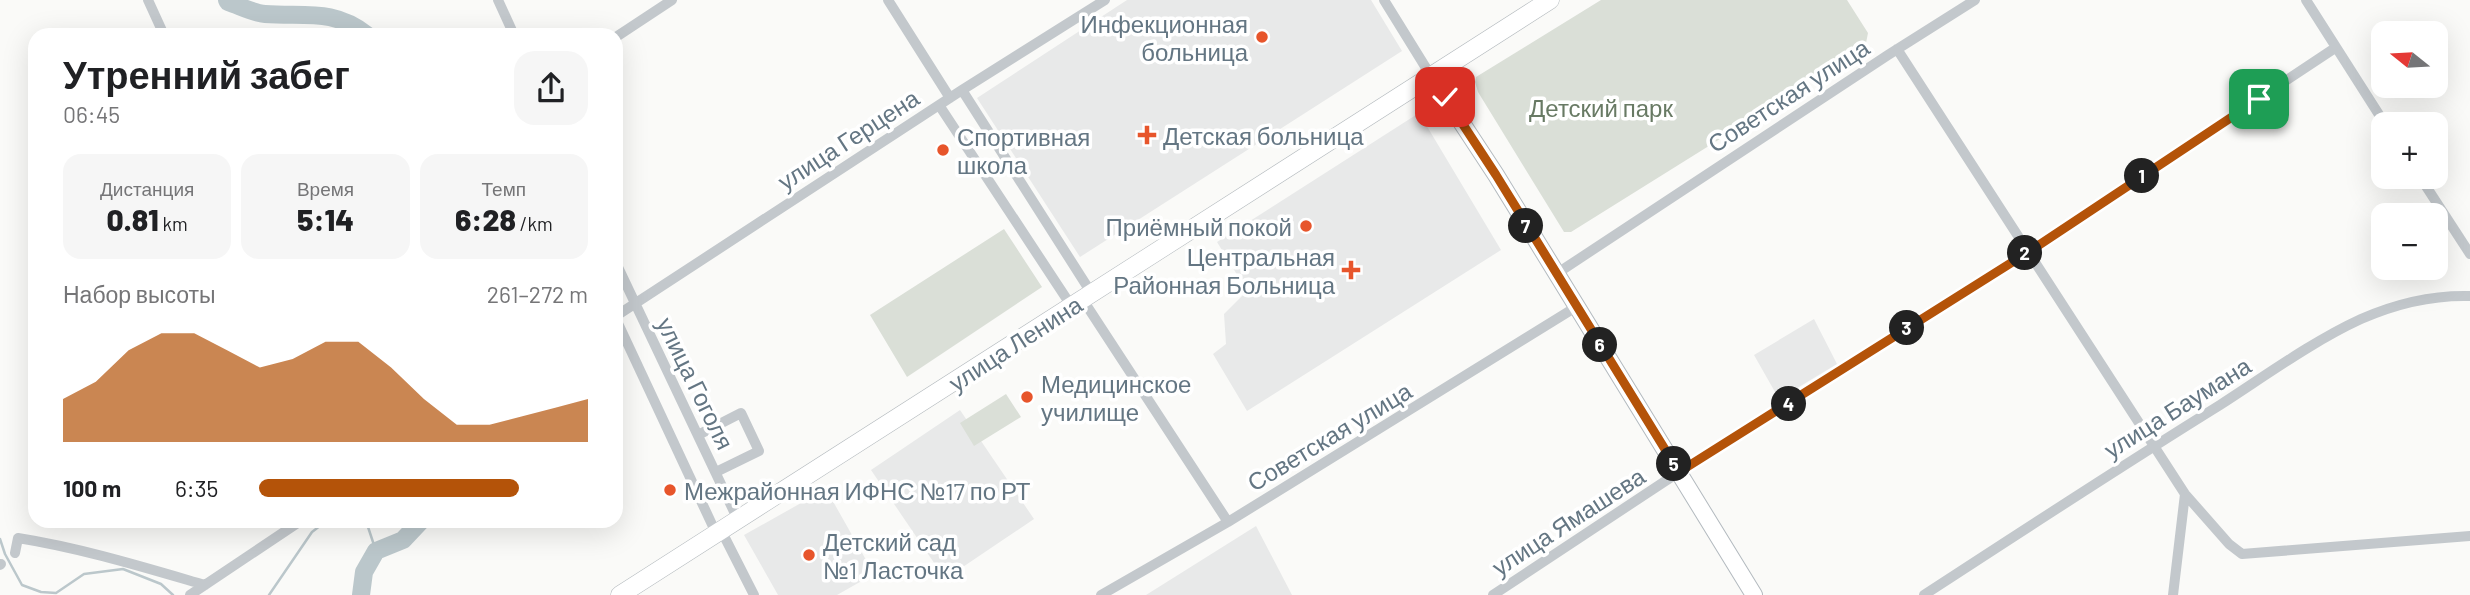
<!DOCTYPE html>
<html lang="ru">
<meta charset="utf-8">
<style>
body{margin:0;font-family:Barlow,sans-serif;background:#f6f6f6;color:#202124;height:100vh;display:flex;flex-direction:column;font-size:26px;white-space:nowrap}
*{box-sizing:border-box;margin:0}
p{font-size:23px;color:#757577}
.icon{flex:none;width:38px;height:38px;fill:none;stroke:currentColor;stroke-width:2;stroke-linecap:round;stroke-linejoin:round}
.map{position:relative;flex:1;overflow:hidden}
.panel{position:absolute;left:28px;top:28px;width:595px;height:500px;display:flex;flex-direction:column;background:#fff;border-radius:21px;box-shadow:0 7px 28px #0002}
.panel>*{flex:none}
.needle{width:46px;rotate:288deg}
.controls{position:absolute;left:2371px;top:21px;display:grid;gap:14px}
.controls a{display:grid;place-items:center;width:77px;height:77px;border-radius:14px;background:#fff;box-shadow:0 7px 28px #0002;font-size:35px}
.pin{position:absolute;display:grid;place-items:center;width:60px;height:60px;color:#fff;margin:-30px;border-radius:14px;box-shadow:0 4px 10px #0006}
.km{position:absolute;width:35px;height:35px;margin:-18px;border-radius:50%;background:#222;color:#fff;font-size:19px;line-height:35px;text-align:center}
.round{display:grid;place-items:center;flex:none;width:74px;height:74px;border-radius:21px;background:#f6f6f6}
.summary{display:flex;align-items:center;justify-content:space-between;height:119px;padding:0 35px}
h1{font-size:38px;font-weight:800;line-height:52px}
.stats{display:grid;grid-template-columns:repeat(3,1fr);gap:10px;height:119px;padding:7px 35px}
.stats div{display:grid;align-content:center;border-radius:18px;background:#f6f6f6;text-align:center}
.stats b{font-size:30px;font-weight:800}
.stats small{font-size:19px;font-weight:400}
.stats p{font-size:19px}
.chart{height:196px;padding:14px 35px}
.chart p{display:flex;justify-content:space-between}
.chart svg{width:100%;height:126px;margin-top:7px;fill:#b45309;opacity:.7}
ul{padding:0 35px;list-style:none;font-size:23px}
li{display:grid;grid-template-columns:112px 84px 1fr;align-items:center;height:52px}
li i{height:18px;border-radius:9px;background:#b45309}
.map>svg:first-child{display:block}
</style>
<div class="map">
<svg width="2470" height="595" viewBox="0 0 2470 595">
<rect width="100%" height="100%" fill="#fafaf8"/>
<path fill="#e8e9e9" d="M1127,0h244l31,51 -322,206 -103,-159z
M1419,113l82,137 -254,161 -34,-57 13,-10 -2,-30 23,-23 -30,-49z
M1814,319l23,45 -58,35 -25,-44z
M960,410l74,109 -89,60 -74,-109z
M826,489l48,85 -37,21h-59l-34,-60z
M1256,526l36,69h-146z"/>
<path fill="#dadfd7" d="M1601,0h246l21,33 -2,10 -146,96 -149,93h-7l-86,-140 -3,-10 1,-5z
M1004,229l38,58 -135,90 -37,-62z
M1006,394l15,23 -47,29 -14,-23z"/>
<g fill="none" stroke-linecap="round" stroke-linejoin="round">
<path stroke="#bbc7cb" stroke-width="2.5" d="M360,522l8,5 8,24
M0,539l5,15 17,31 19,7 15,1 28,-19 39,-5 38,15 12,11
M269,595l43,-63 13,-10"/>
<path stroke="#bbc7cb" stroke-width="18" d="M227,0l1,2c12,4 25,11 37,12 39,3 68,-6 102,21
M361,595l3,-23 12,-21 27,-11 17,-18"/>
<defs>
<path id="secondary" d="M1431,76l65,99 258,420"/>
<path id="primary" d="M620,595l930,-595"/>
</defs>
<use href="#secondary" stroke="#b3babf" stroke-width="18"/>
<use href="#primary" stroke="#b4babe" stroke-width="19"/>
<path stroke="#c3c8cc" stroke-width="10" d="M148,0l16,35
M498,0l16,35
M888,0l62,98
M1384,0l47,76
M2306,0l79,124
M616,37l56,-37
M1897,49l288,445 44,50 13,10 228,-18
M962,90l130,204
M939,105l133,202
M2420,177l50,77
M616,263l122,257
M1556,274l332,-219 87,-55
M1083,300l145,222
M616,316l346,-226 143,-90
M616,319l100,214
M698,435l43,-22 18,38 -43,21
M721,530l33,65
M15,553l3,-15c63,10 125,29 187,47
M0,565l1,-1
M190,595l109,-73
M1101,595l127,-73 348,-215
M1493,595l186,-123 351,-221 305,-203
M1924,595c98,-64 196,-128 296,-190 45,-29 93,-64 141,-86 34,-15 72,-24 109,-23
M2173,595l12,-101"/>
<use href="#secondary" stroke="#fff" stroke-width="16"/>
<use href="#primary" stroke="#fff" stroke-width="18"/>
</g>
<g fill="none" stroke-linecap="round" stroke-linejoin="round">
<defs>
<path id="route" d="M1445,97l51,78 183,297 351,-221 229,-152"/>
</defs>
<use href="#route" stroke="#fff" stroke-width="14"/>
<use href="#route" stroke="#b45309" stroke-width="9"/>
</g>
<g fill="#e7552b" stroke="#fff" stroke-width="2.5">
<circle cx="1262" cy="37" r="7"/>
<path d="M1143.5 124.5h7v7h7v7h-7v7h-7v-7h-7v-7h7z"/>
<circle cx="943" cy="150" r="7"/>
<circle cx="1306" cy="226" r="7"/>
<path d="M1347.5 259.5h7v7h7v7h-7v7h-7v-7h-7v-7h7z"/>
<circle cx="1027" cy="397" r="7"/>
<circle cx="670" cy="490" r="7"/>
<circle cx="809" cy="555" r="7"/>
</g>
<g text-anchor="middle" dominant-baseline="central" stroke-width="7" stroke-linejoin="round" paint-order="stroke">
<g font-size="24" fill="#647683" stroke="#fff" text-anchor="start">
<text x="1248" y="23" text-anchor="end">Инфекционная<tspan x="1248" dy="28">больница</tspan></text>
<text x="1163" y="135">Детская больница</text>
<text x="957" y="136">Спортивная<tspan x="957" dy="28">школа</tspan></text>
<text x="1292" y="226" text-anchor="end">Приёмный покой</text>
<text x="1335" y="256" text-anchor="end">Центральная<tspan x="1335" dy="28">Районная Больница</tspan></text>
<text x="1041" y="383">Медицинское<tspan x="1041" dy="28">училище</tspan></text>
<text x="684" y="490">Межрайонная ИФНС №17 по РТ</text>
<text x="823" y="541">Детский сад<tspan x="823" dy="28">№1 Ласточка</tspan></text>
</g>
<g font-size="24" fill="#647683" stroke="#fff">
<text transform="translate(1788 95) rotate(-33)">Советская улица</text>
<text transform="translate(848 139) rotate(-33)">улица Герцена</text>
<text transform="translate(1015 343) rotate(-33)">улица Ленина</text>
<text transform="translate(696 383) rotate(64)">улица Гоголя</text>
<text transform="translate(2177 407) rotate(-32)">улица Баумана</text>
<text transform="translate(1329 436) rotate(-31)">Советская улица</text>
<text transform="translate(1568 521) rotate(-33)">улица Ямашева</text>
</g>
<g font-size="24" fill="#687a64" stroke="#fff">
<text x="1601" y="107">Детский парк</text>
</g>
</g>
</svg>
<div class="controls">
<a><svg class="needle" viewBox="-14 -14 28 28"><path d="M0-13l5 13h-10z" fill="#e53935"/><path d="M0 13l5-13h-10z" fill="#757577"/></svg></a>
<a>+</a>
<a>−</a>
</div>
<div class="pin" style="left:2259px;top:99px;background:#1e9e55"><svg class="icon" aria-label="arrive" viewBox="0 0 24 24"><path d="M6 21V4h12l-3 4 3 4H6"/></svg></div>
<div class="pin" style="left:1445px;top:97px;background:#d93025"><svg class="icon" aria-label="check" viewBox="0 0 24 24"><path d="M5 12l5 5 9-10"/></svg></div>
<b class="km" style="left:2142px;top:176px">1</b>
<b class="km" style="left:2025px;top:253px">2</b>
<b class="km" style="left:1907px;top:328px">3</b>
<b class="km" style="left:1789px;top:404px">4</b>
<b class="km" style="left:1674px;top:464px">5</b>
<b class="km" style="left:1600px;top:345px">6</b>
<b class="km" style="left:1526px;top:226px">7</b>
<section class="panel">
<div class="summary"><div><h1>Утренний забег</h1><p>06:45</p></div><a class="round"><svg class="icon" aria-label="share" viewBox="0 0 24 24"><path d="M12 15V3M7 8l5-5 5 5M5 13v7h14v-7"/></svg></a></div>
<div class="stats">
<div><p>Дистанция</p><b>0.81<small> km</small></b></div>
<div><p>Время</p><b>5:14</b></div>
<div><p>Темп</p><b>6:28<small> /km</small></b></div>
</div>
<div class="chart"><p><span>Набор высоты</span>261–272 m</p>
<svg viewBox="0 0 160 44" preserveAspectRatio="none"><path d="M0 44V29L10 23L20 12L30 6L40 6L50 12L60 18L70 15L80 9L90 9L100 18L110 29L120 38L130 38L140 35L150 32L160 29V44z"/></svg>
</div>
<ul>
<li><b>100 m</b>6:35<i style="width:79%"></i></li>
</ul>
</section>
</div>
